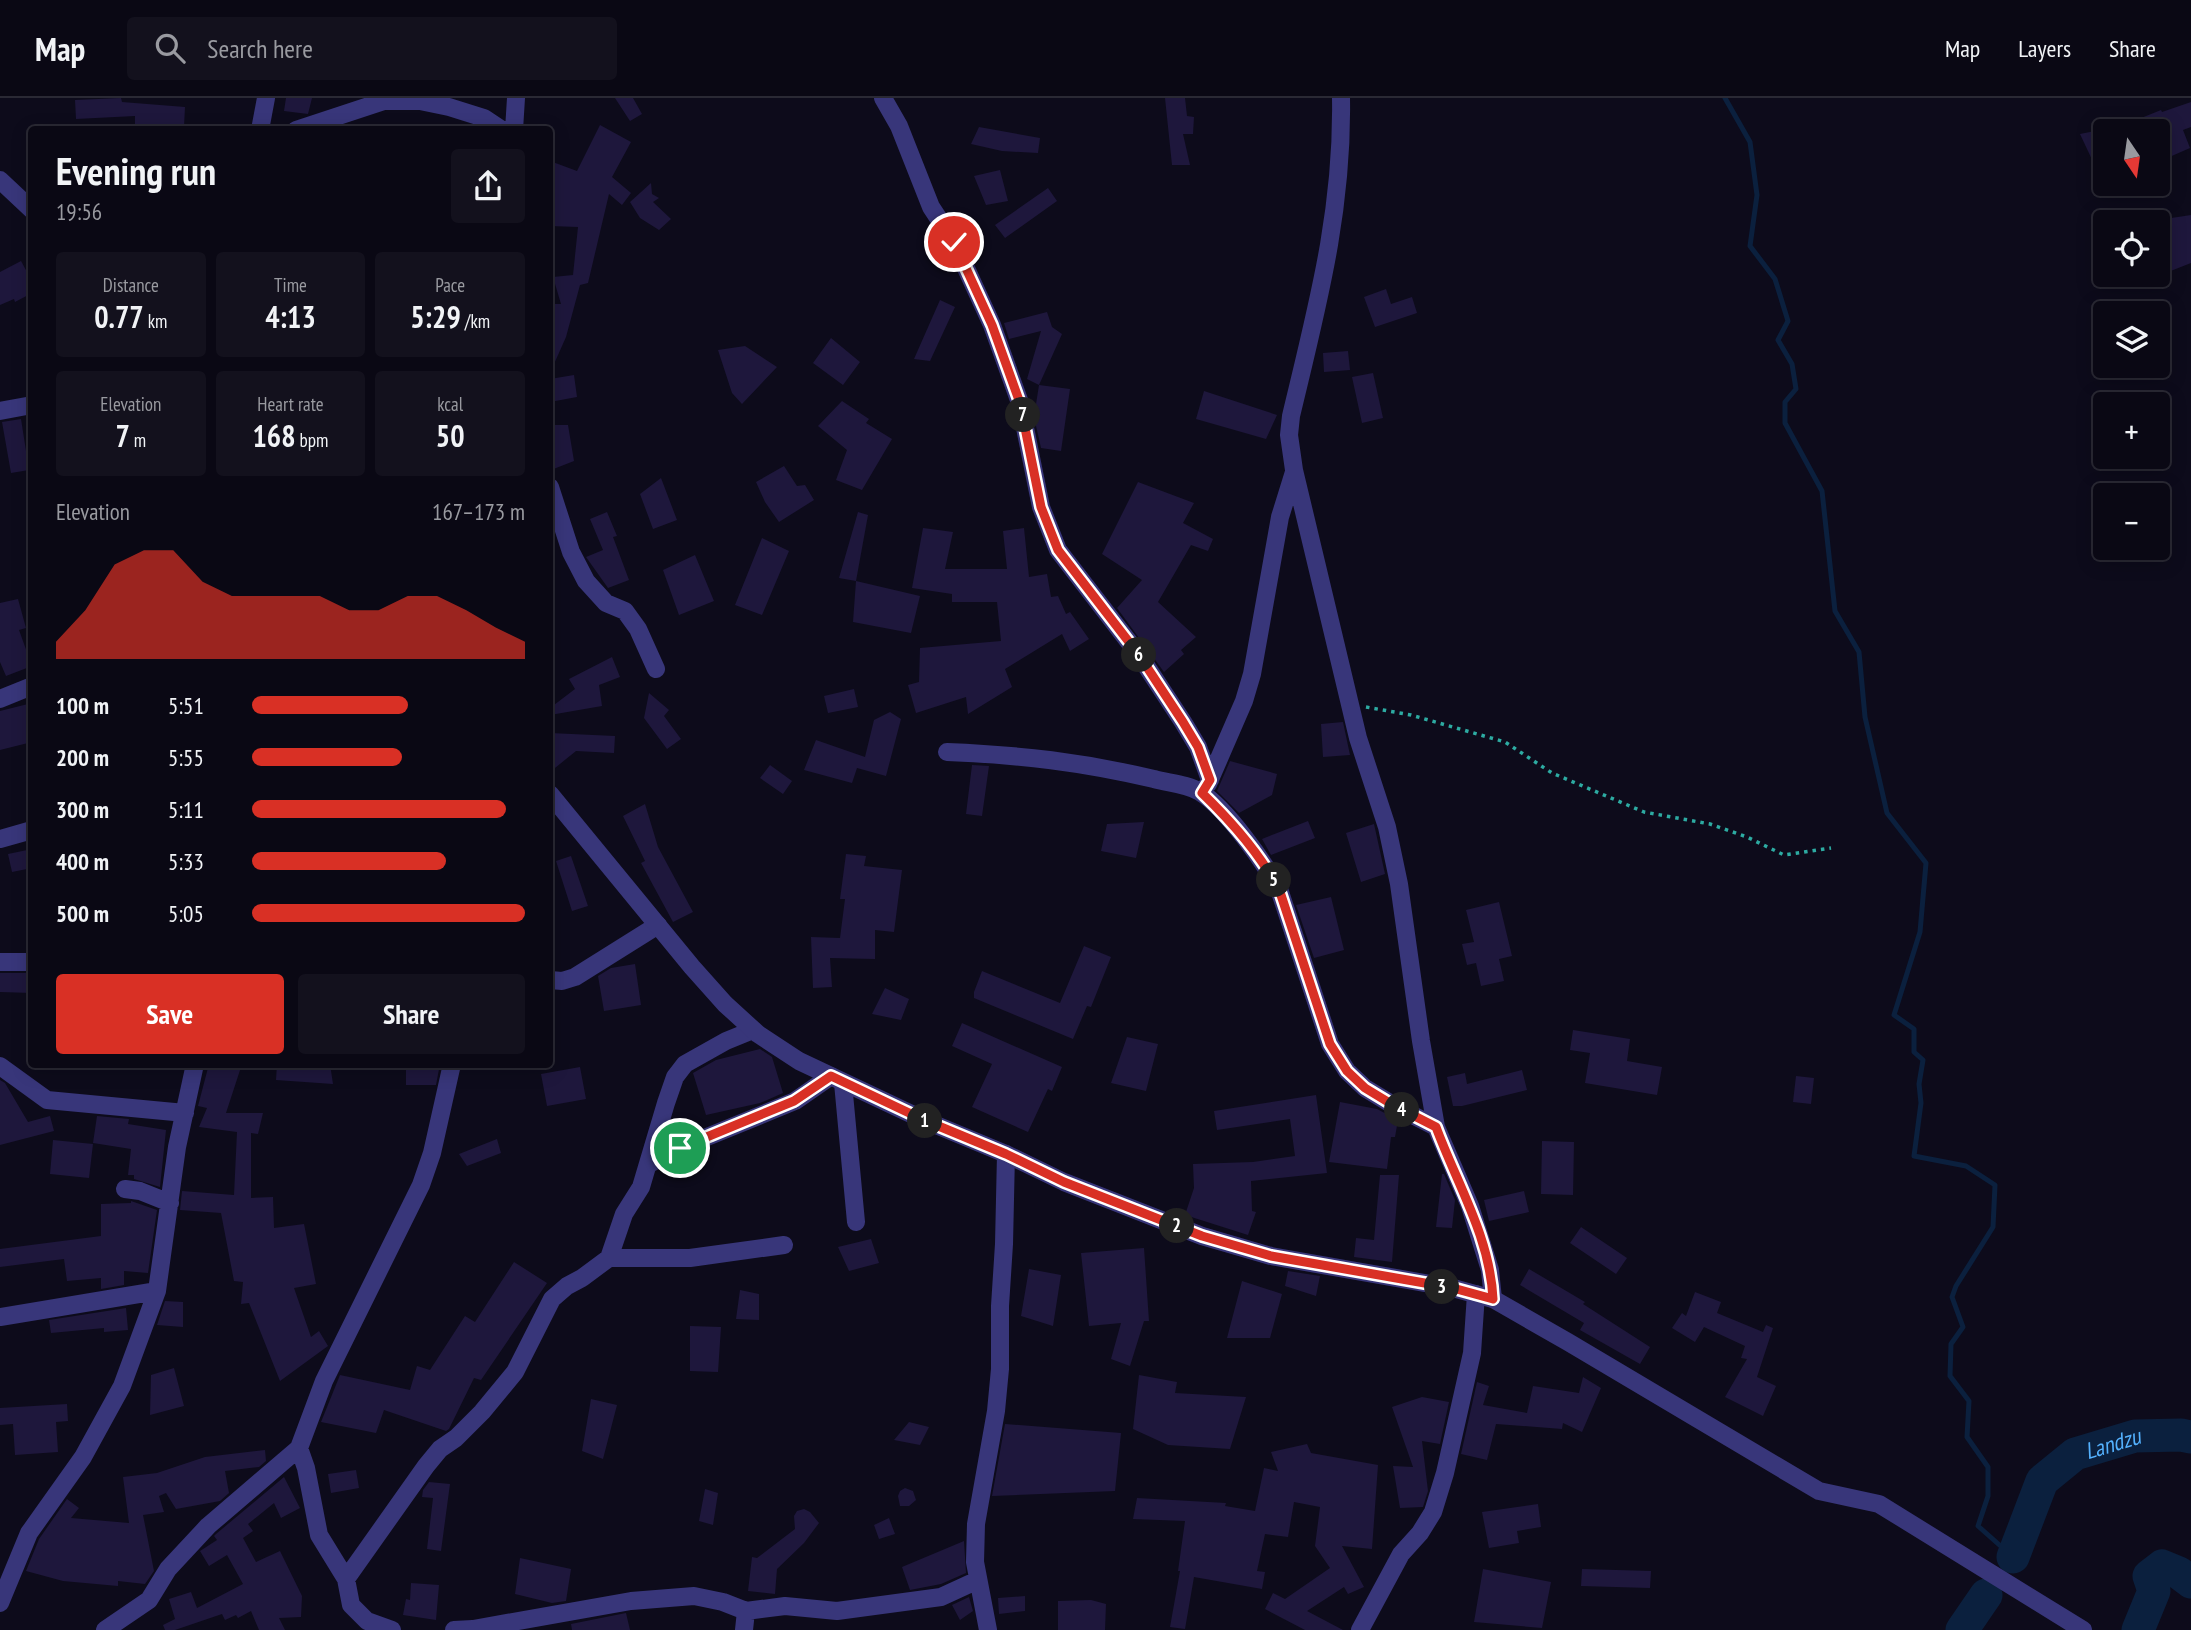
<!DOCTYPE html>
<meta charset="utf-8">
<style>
body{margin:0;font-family:"PT Sans Narrow",sans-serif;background:#13111d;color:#f1f3f6;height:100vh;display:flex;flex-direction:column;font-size:26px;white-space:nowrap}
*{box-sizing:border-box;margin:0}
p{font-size:23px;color:#999aa0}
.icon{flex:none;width:38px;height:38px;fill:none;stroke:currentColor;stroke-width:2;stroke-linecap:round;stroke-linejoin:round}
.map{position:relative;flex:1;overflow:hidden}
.panel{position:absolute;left:28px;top:28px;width:525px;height:942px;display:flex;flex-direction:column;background:#0a0814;border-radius:7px;box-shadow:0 4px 18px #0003,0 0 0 2px #2a2934}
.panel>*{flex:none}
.needle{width:46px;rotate:167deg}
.fabs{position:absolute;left:2093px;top:21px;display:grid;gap:14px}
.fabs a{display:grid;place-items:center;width:77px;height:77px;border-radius:7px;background:#0a0814;box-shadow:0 4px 18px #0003,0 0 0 2px #2a2934;font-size:35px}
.pin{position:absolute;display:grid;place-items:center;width:60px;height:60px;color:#fff;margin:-30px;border:4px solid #fff;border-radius:50%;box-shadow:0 2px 7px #0007}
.km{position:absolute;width:35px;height:35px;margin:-18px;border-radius:50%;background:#222;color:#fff;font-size:19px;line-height:35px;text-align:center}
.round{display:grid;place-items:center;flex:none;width:74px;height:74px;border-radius:7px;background:#13111d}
.overview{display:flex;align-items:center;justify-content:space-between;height:119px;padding:0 28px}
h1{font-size:38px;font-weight:700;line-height:52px}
.metrics{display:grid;grid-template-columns:repeat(3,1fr);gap:10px;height:119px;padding:7px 28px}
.metrics div{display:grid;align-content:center;border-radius:7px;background:#13111d;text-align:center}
.metrics b{font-size:30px;font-weight:700}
.metrics small{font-size:19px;font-weight:400}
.metrics p{font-size:19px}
.chart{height:196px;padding:14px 28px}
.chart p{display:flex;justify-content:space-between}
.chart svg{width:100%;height:126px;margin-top:7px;fill:#d93025;opacity:.7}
.button{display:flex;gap:14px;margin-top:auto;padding:14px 28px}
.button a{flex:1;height:80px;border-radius:7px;background:#d93025;color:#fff;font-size:28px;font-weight:700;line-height:80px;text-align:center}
.button a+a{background:#13111d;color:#f1f3f6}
ul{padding:0 28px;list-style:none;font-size:23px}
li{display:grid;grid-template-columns:112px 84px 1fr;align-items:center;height:52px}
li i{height:18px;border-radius:9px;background:#d93025}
header{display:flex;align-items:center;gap:42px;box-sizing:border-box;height:98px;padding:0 35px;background:#0a0814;border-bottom:2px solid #2a2934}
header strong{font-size:33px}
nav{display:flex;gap:38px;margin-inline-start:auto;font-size:24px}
.search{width:490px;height:63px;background:#13111d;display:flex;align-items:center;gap:18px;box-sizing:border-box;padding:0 24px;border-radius:7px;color:#999aa0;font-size:26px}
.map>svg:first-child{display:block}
</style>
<header>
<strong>Map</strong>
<div class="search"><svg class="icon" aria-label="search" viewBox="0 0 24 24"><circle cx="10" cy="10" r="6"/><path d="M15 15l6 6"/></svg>Search here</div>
<nav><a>Map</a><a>Layers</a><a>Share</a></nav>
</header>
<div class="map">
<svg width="2191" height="1532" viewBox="0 0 2191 1532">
<rect width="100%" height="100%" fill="#0d0b1b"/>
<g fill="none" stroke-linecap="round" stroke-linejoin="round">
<path stroke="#0b203e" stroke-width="5" d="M1725,0l25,44 7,53 -7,51 25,33 13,42 -10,19 14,24 4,25 -11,13v21l37,68 13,120 24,41 6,65 22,96 39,50 -6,69 -26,83 20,14v23l9,8 -4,24 2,19 -7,53 52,10 29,19 -2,42 -37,59 -4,11 11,30 -12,17 -1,32 19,25 -2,36 21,30v29l-10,30 35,31"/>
<g stroke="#0b203e" stroke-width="33">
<path id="s1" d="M2013,1459l29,-76 33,-27 60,-18 46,-1 10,2"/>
<path d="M1962,1532l24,-35"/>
<path d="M2138,1532l16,-39 -5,-15 13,-10 17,7 12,9"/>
</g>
</g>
<path fill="#1e173c" d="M121,0l1,4 63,5 -1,20 -49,-3v-8l-59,3 -1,-19z
M286,0h26l-4,16 -24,-3z
M615,0h18l9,16 -12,7z
M1165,0h20l2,18 7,1 -1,17h-10l7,31h-18z
M2191,4v25l-8,3 7,18 -32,14v-31h-49l52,-21 1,2z
M600,27l31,17 -19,35 19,16 -9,12 -13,-11 -21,89 -8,2 -14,52 -16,36v-69h11l-8,-27 20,-2 5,-48 -28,-1v-65l27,10z
M979,29l61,11 -2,15 -36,-2 -31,-7z
M2105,31v32l-10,5 -15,-32z
M1000,72l8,31 -22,4 -12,-29z
M651,85l1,11 7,4 -6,4 18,17 -12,11 -19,-12 -10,-16z
M1048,90l9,13 -52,37 -10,-13z
M2191,117v48l-28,11 -5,-9v-45z
M21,163l6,11 5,-3v24l-17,9 -1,-3 -14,6v-33z
M1386,191l5,15 21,-7 5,16 -42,14 -11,-30z
M940,202l15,7 -25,54 -16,-2z
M1047,214l5,15 10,7 -23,51 -12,-6 14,-48 -32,8 -5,-16z
M831,240l29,24 -17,23 -30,-22z
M745,248l32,21 -35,37 -10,-11 -14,-43z
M1348,253l2,19 -26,2 -1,-19z
M1373,275l10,45 -21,5 -10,-46z
M574,277l3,22 -27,5v-23z
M1039,287l31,4 -9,62 -20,-3 -7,-31z
M1204,293l73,24 -11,24 -70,-20z
M842,303l27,18 -3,4 26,16 -30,51 -26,-10 11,-30 -29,-24z
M21,321l8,51 -18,3 -9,-51z
M550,327h18l6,36 -23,9z
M784,368l13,20 8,-1 9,15 -35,22 -14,-20 -9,-20z
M661,380l16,42 -24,9 -13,-35z
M1138,384l56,21 -11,20 30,16 -5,12 -17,-6 -33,57 38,35 -15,13 3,4 -20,18 -47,-64 25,-28 -40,-26z
M607,414l10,24 -4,1 16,43 -21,8 -22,-31 17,-7 -13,-31z
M858,414l10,3 -12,66 -17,-3z
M923,430l30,4 -8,37h62l-4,-38 21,-3 5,49 18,-3 4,23 7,-1 8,18 4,-2 19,27 -19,12 -8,-17 -57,35 7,18 -44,27 -2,-17 -50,16 -8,-28 11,-3 1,-34 81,-7 -4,-39h-45v-8l-40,-6z
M762,440l27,13 -27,64 -27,-10z
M695,457l19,46 -35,14 -16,-45z
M856,483l64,15 -9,37 -58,-11z
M18,501l8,29 -7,2 13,36 -26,10 -6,-14v-59z
M612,559l8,20 -21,8 3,21 -52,9v-7l25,-19 -6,-10z
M854,591l4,18 -30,6 -4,-17z
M649,595l20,17 -5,6 17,23 -14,10 -23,-31z
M32,605v39l-32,8v-39z
M890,614l11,7 -15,57 -29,-8 -5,15 -48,-13 12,-30 49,17 9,-37z
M1343,624l7,33 -27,2 -2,-33z
M550,635l65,3 -1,17 -38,-2 -26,21z
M1230,663l47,13 -5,21 -33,18 -22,-22z
M770,667l22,16 -9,13 -23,-16z
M972,667l17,1 -7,50 -16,-2z
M645,706l13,43 35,65 -20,10 -32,-59 4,-2 -22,-45z
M1308,723l7,17 -44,17 -9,-16z
M1144,724l-8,36 -35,-7 6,-27z
M1374,726l11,50 -24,8 -15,-49z
M32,751v19l-20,4 -4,-18z
M846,756l20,2 -2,10 38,4 -8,62 -19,-2v29l-45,-1 2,29 -19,1 -2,-51 29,1 5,-39h-5z
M571,758l17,50 -16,5 -16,-50z
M1331,799l13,53 -30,8 -18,-53z
M1499,804l13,54 -13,3 5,22 -23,5 -5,-23 -9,2 -5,-21 12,-2 -8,-32z
M1084,848l27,11 -20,50 -4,-1 -14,33 -99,-41v-6l8,-21 78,32z
M635,866l6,41 -37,6 -6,-35 13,-8z
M0,875h32v20l-32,-1z
M885,890l24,11 -8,21 -29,-6z
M962,925l100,44 -10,24 -4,-2 -20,43 -56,-25 20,-43 -40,-18z
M1573,932l57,9 -3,22 35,6 -5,28 -72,-12 5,-30 -20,-3z
M1127,939l31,7 -12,47 -35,-8z
M760,951l12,8 11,36 -23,10 -54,12 -13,-42 23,-13z
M209,966h33l-16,49h37l-5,21 -7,-1v65l22,-1 1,31 30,-4 12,60 -22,4 17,49 8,-6 9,15 -48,35 -31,-78 -8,1 2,-22 -9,-1 -13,-68 -41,-3 2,-19 52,4 3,-63 -38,-5 8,-19 -9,-2z
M277,966h53l3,20 -57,-4z
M406,966h34l-4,21h-30z
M580,969l6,32 -39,7 -6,-32z
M1522,972l5,20 -65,16h-9l-6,-29 18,-4 2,11z
M1796,978l18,2 -3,26 -18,-2z
M0,982l5,3 23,39 22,-6 4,15 -54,14z
M1316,997l11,78 -76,8 1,30 4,1 -8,23 -63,-20 9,-27 -1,-24 60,-2 42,-6 -5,-37 -73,11 -3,-19z
M1340,1004l37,7 21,11 -3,17h-4l-4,32 -58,-7z
M97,1018l32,3 -1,5 38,6 -6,57 -26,-8v-4h-6l3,-26 -38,-6z
M497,1041l4,14 -34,13 -8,-12z
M53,1042l40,4 -4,34 -39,-4z
M1542,1043l32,1 -1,53 -32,-1z
M1442,1076h2l11,26 -3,28 -16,-1z
M1380,1077h19l-7,87 -38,-5 2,-19 18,2z
M1524,1093l5,21 -40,9 -5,-21z
M131,1103l26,9 -9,63 -24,-2v14l-23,4v-11l-34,3 -3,-22 -64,8v-18l101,-13v-32l30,-1z
M1581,1129l46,31 -11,16 -46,-31z
M871,1141l8,24 -30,8 -11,-24z
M1144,1150l5,73h-5l-14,45 -19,-7 10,-36 -32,3 -8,-73z
M514,1164l33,21 -66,97 -7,-2 -25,51 -3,2 -62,-21 -8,23 -55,-11 19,-47 70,15 7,-24 13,4 35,-54 10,6z
M1029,1171l32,6 -8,51 -32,-10z
M1529,1171l56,33 -2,2 67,43 -10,17 -60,-34 4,-7 -64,-38z
M1288,1173l32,5 -4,20 -31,-10z
M1242,1183l40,13 -12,44h-43z
M740,1192l19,4v26l-23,-1z
M1695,1194l26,10 -4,11 46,19 3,-7 7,3 -16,49 19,9 -13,30 -38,-19 22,-38 -6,-1 4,-12 -41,-19 -9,15 -23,-14 10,-15 4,3z
M165,1203l18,1v25l-26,-2z
M126,1210l2,22 -24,2v-4l-53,5 -2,-13z
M690,1228l31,1 -3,45 -28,-1z
M174,1270l10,38 -34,9 1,-40z
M1139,1277l38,7 -2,11 71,4 -16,52 -62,-4 -35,-16z
M1583,1279l18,11 -19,44 -19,-9 -1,6 -66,-5 -9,36 -26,-6 16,-72 12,4 -6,19 44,8 6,-27 46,7z
M1422,1299l27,5 -9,42 -18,-3 6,50 -5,16 -23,1 -7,-42 20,1 -21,-60z
M591,1301l26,6 -14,54 -21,-8z
M67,1306l1,17 -12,1 2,30 -43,3 -2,-31 -13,1v-17z
M909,1324l20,5 -9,18 -26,-5z
M1005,1326l116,9 -6,58 -123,5z
M1307,1346l4,9 67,12 -6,84 -30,-3 22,41 -16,7 -4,-7 -37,24 36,19h-38l-40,-21 8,-16 12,6 45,-31 -15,-22 5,-39 -26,-5 -6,35 -23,-3 -8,37 8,1 -3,17 -68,-12 -9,52 -15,-2 10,-56h-2l7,-50 -52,-2 4,-21 89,5 -1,3 30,5 9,-43 14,3 -7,-19z
M265,1352l1,11 -7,6 -34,4 4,22 -9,8 -44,8 -10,-16 -7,3 5,16 -21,3 11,56 -9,13 -27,-3v5l-55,-5 -37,-10 13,-32 28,-40 12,9 -8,10 58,5 -6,-46 34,-4 48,-16z
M356,1372l3,18 -28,5 -3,-19z
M284,1379l16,31 -19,10 -7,-15 -26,21 5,7 -10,7 13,24 24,-11 22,45 -1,21 -22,1 6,12h-26l-8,-19 -13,7 -2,-3 -11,5 -3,-6 -47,16h-10l-2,-5 12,-6 -6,-20 22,-7 6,16 46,-24 -16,-29 -18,11 -9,-15 17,-11 -3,-4 2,-2z
M429,1384l21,2 -9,67 -14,-2 6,-51 -11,-1 1,-7z
M905,1390l8,3 3,9 -7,6h-9l-2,-10 2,-5z
M705,1391l13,4 -5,32 -14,-4z
M1538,1406l3,23 -24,4 2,12 -30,5 -7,-36z
M804,1411l6,3 9,11 -15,20 -27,26 -2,25 -27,-3 4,-34 5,1 38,-29 -1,-13 3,-5z
M889,1420l6,16 -16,5 -5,-14z
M964,1443l2,32 -25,11 -31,6 -8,-23z
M520,1460l51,11 -5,32 -14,2 -37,-9z
M1483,1471l68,13 -9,46 -68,-6z
M1582,1471l69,2 -1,17 -69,-2z
M411,1485l28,2 -3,35 -33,-5 3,-16 4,1z
M1025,1498v15l-26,3 -1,-16z
M969,1499l4,14 -13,9 -8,-15z
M1091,1502l15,4 -1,26h-47v-29z
M626,1515l4,17h-58l-1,-6z"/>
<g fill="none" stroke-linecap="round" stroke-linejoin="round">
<path stroke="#2daba2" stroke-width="3.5" stroke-dasharray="3.5 5" stroke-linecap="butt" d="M1366,609l45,8 94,27 47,31 92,39 66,12 37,13 37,18 47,-7"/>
<path stroke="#38367a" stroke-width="18" d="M883,0l16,28 32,81 23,35 38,83 28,78 21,104 17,43 81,105 44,67 15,25 12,33
M1341,0c2,114 -24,209 -50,318l-2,19 5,35 64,268 29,89 12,57 22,157 15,86 34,79 20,64 3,29
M260,32l6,-32
M296,32l88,-29h36l29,6 35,11 18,12
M514,32l2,-32
M0,313l32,-6
M550,389l21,65 15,29 20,22 19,8 13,18 18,40
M0,601l32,-13
M947,654c74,3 135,10 207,27 14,4 34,5 46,13 26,16 66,72 80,100l50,152 17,27 18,17 28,17 43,22
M1208,686l36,-83 8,-27 28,-157 14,-45
M0,741l32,-9
M0,864h32
M550,882l12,1 13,-4 83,-52
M0,968l47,34 138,13
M843,985l13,139
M649,1066l31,-16 115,-47 36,-25
M125,1091l15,2 30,12
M609,1160h81l94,-13
M0,1219l157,-26
M299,1350l7,20 13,67 27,44 5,26 16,16 25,9
M346,1481l80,-113 14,-17 16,-11 26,-26 33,-40 37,-73 15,-13 15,-8 27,-20 15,-44 17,-27 25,-84 9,-26 10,-13 41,-23 27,-11
M0,1505l29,-70 54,-76 39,-71 35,-95 20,-144 18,-83
M105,1532l44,-30 19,-31 40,-43 91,-78 25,-67 97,-196 11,-32 20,-89
M454,1532l19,-1 158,-28 63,-5 29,6 23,9 39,-5 52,5 104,-14 37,-17
M744,1532l2,-19
M988,1532l-13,-68 1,-38 20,-113 4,-42v-63l4,-62 2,-90
M1360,1532l41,-76 19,-21 13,-21 12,-39 27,-120 4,-59"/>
<path stroke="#38367a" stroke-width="18" d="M0,82l32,30
M550,696l142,173 33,37 33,30 41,27 125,59 82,34 58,28 138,54 69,20 182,32 40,11 75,43 251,149 60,13 204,126"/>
</g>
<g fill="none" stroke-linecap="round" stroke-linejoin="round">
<defs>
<path id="route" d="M680,1050l114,-47 37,-25 93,44 82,34 58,28 138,54 69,20 182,32 40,11c-3,-62 -36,-115 -57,-172l-43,-22 -28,-17 -18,-17 -17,-27 -50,-152c-19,-38 -48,-70 -78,-99l8,-13 -12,-33 -15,-25 -44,-67 -81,-105 -17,-43 -21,-104 -28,-78 -38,-83"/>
</defs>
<use href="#route" stroke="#fff" stroke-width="14"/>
<use href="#route" stroke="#d93025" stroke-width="9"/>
</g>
<g text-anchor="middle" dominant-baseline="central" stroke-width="6" stroke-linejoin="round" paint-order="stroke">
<g font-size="23" font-style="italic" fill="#54b1fe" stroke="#0d0b1b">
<text stroke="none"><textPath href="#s1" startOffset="163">Landzu</textPath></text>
</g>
</g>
</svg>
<div class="fabs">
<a><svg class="needle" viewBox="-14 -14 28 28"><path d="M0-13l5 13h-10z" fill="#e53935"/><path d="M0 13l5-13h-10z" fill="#999aa0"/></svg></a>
<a><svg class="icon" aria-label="locate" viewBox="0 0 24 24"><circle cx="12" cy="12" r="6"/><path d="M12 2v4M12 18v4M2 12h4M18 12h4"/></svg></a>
<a><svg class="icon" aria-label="layers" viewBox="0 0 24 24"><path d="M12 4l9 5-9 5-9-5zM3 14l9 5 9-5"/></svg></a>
<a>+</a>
<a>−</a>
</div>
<div class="pin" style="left:680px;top:1050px;background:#1e9e55"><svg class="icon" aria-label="arrive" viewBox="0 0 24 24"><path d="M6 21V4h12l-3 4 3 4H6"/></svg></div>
<div class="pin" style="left:954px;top:144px;background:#d93025"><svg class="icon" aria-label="check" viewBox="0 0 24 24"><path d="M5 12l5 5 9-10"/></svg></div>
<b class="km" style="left:925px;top:1023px">1</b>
<b class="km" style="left:1177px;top:1128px">2</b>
<b class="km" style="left:1442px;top:1189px">3</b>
<b class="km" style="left:1402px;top:1012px">4</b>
<b class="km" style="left:1274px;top:782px">5</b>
<b class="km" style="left:1139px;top:557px">6</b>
<b class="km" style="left:1023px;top:317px">7</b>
<section class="panel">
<div class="overview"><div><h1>Evening run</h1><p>19:56</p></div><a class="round"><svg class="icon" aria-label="share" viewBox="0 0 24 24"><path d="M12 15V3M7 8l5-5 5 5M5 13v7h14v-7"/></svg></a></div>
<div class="metrics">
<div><p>Distance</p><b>0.77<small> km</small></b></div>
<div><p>Time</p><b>4:13</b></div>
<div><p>Pace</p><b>5:29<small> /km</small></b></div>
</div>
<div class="metrics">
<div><p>Elevation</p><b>7<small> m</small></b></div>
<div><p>Heart rate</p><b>168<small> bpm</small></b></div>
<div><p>kcal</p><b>50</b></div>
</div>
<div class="chart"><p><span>Elevation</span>167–173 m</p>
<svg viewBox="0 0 160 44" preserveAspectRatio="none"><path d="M0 44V38L10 27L20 11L30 6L40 6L50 17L60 22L70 22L80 22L90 22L100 27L110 27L120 22L130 22L140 27L150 33L160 38V44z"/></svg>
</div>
<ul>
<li><b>100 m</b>5:51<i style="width:57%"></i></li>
<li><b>200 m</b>5:55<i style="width:55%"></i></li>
<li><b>300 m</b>5:11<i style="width:93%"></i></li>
<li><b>400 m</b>5:33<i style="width:71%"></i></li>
<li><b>500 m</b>5:05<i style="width:100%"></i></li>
</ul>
<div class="button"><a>Save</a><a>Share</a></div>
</section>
</div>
